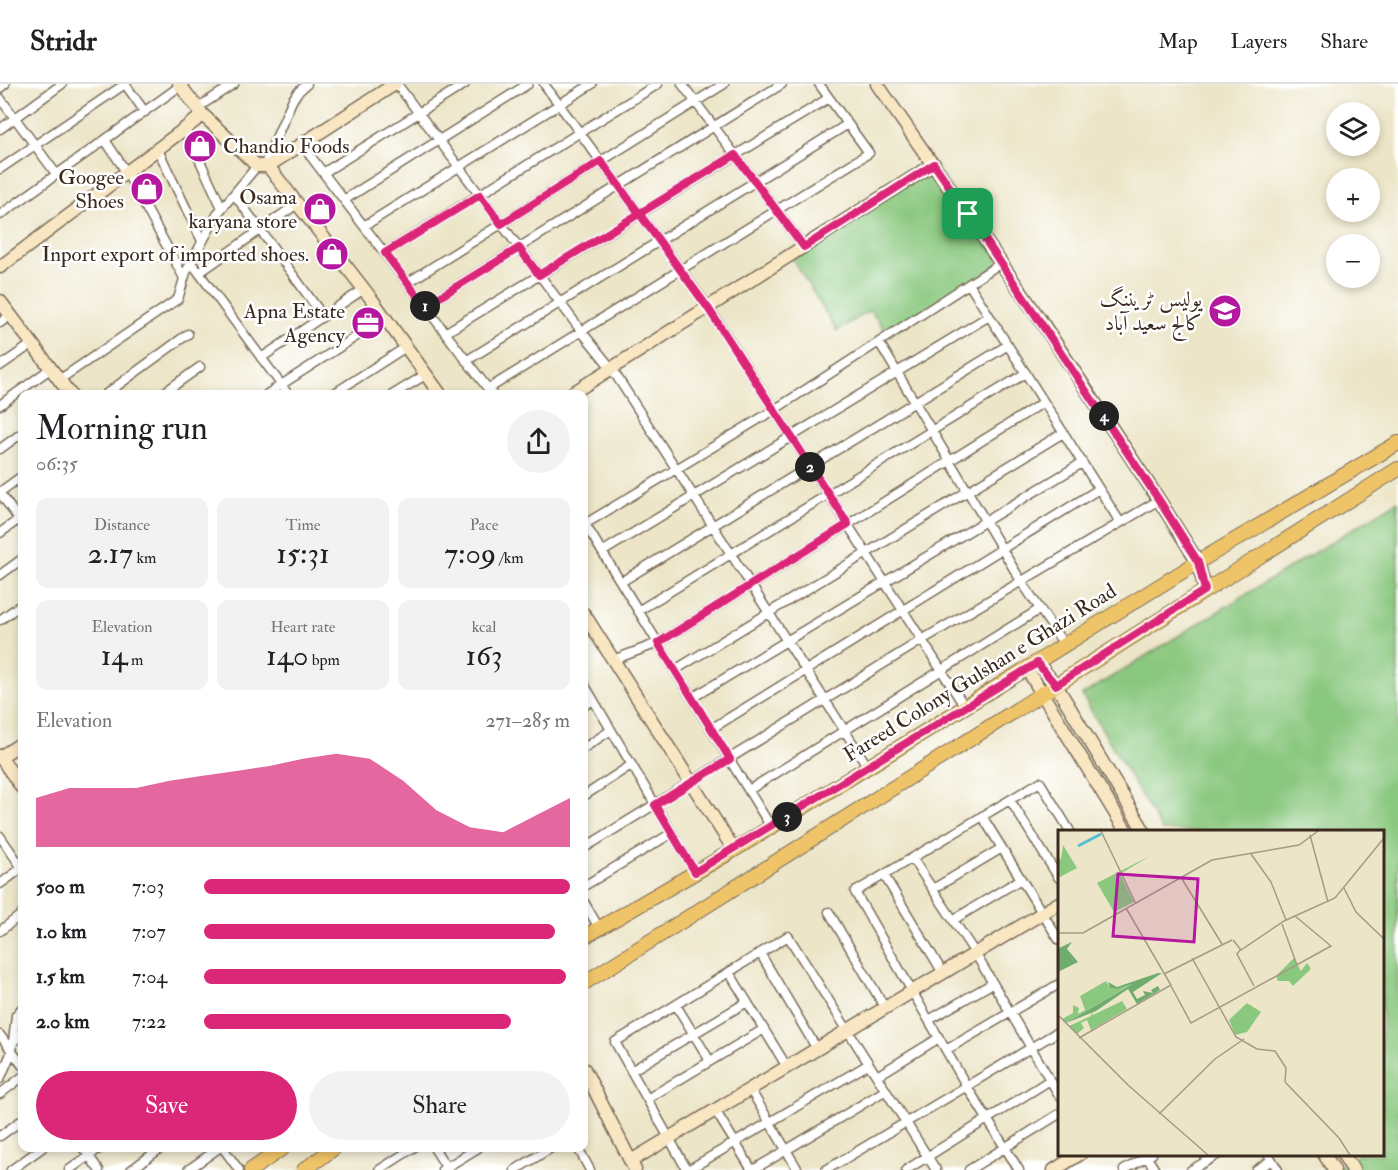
<!DOCTYPE html>
<meta charset="utf-8">
<style>
body{margin:0;font-family:"IM FELL Double Pica",Amiri,serif;background:#f2f2f2;color:#202124;height:100vh;display:flex;flex-direction:column;font-size:22px;white-space:nowrap}
*{box-sizing:border-box;margin:0}
p{font-size:20px;color:#757577}
.icon{flex:none;width:33px;height:33px;fill:none;stroke:currentColor;stroke-width:2;stroke-linecap:round;stroke-linejoin:round}
.map{position:relative;flex:1;overflow:hidden}
.side{position:absolute;left:18px;top:306px;width:570px;height:762px;display:flex;flex-direction:column;background:#fff;border-radius:12px;box-shadow:0 3px 9px #0003}
.side>*{flex:none}
.tools{position:absolute;left:1326px;top:18px;display:grid;gap:12px}
.tools a{display:grid;place-items:center;width:54px;height:54px;border-radius:50%;background:#fff;box-shadow:0 3px 9px #0003;font-size:30px}
.pin{position:absolute;display:grid;place-items:center;width:51px;height:51px;color:#fff;margin:-26px;border-radius:12px;box-shadow:0 3px 9px #0006}
.km{position:absolute;width:30px;height:30px;margin:-15px;border-radius:50%;background:#222;color:#fff;font-size:16px;line-height:30px;text-align:center}
.round{display:grid;place-items:center;flex:none;width:63px;height:63px;border-radius:32px;background:#f2f2f2}
.head{display:flex;align-items:center;justify-content:space-between;height:102px;padding:0 18px}
h1{font-size:33px;font-weight:600;line-height:45px}
.metrics{display:grid;grid-template-columns:repeat(3,1fr);gap:9px;height:102px;padding:6px 18px}
.metrics div{display:grid;align-content:center;border-radius:12px;background:#f2f2f2;text-align:center}
.metrics b{font-size:30px;font-weight:600}
.metrics small{font-size:16px;font-weight:400}
.metrics p{font-size:16px}
.chart{height:168px;padding:12px 18px}
.chart p{display:flex;justify-content:space-between}
.chart svg{width:100%;height:108px;margin-top:6px;fill:#db2777;opacity:.7}
.button{display:flex;gap:12px;margin-top:auto;padding:12px 18px}
.button a{flex:1;height:69px;border-radius:36px;background:#db2777;color:#fff;font-size:24px;font-weight:600;line-height:69px;text-align:center}
.button a+a{background:#f2f2f2;color:#202124}
ul{padding:0 18px;list-style:none;font-size:20px}
li{display:grid;grid-template-columns:96px 72px 1fr;align-items:center;height:45px}
li i{height:15px;border-radius:8px;background:#db2777}
header{display:flex;align-items:center;gap:36px;box-sizing:border-box;height:84px;padding:0 30px;background:#fff;border-bottom:2px solid #e0e0e0}
header strong{font-size:28px}
nav{display:flex;gap:33px;margin-inline-start:auto;font-size:21px}
.map>svg:first-child{display:block}
</style>
<header>
<strong>Stridr</strong>
<nav><a>Map</a><a>Layers</a><a>Share</a></nav>
</header>
<div class="map">
<svg width="1398" height="1086" viewBox="0 0 1398 1086">
<rect width="100%" height="100%" fill="#fff"/>
<filter id="ink" filterUnits="userSpaceOnUse"><feTurbulence type="fractalNoise" baseFrequency=".0167" numOctaves="2"/><feDisplacementMap in="SourceGraphic" scale="12" xChannelSelector="R" yChannelSelector="G"/><feConvolveMatrix kernelMatrix="1 2 1 2 8 2 1 2 1" color-interpolation-filters="sRGB"/></filter>
<filter id="wash" filterUnits="userSpaceOnUse"><feTurbulence type="fractalNoise" baseFrequency=".008" numOctaves="4" result="noise"/><feDisplacementMap in="SourceGraphic" scale="24" xChannelSelector="R" yChannelSelector="G"/><feGaussianBlur stdDeviation="1.35" result="paint"/><feColorMatrix in="noise" values="0 0 0 0 0 0 0 0 0 0 0 0 0 0 0 0 0 1.4 0 .05"/><feComposite in="paint" operator="in"/></filter>
<g filter="url(#wash)">
<rect width="100%" height="100%" fill="#ece5c7"/>
<path fill="#8ac87f" stroke="#62794e" stroke-width="1.5" d="M934,80l67,99 -112,73 -19,-26 -33,21 -47,-76z
M1398,417v669h-63l24,-16h23v-323h-220l-80,-136z"/>
</g>
<g filter="url(#ink)">
<g fill="none" stroke-linecap="round" stroke-linejoin="round">
<defs>
<path id="street" d="M397,0l185,248 30,37 256,398
M544,0l164,223 257,400
M682,0l122,163
M0,4l5,-4
M0,14l57,77
M197,24l37,-24
M0,45l62,-45
M185,45l37,79
M105,56l22,33 57,105
M302,61l190,249
M158,66l44,91
M264,82l28,-65 5,-8 10,-9
M0,85l125,-85 20,28
M323,89l142,-89
M234,110l89,122
M344,116l184,-116
M0,131l180,-129
M364,142l228,-142
M385,169l273,-169
M191,178l97,132
M199,189l98,-69
M407,199l317,-199
M969,200l151,238
M425,222l357,-222
M0,239l11,-8
M445,249l384,-235
M879,258l142,239 44,65
M261,274l103,-69
M466,277l382,-237
M0,282l32,-22
M59,296l119,-81 8,-27 32,-59 39,-47
M488,305l381,-236 -50,-69
M106,310l82,-60
M162,310l38,-27
M267,310l118,-76
M333,310l73,-47
M394,310l31,-19
M0,321l50,-36
M0,365l22,-16
M0,408l22,-16
M0,409l22,31
M584,438l1,2 189,-114 227,-147
M585,440l186,303
M0,449l22,-16
M602,468l387,-236
M0,491l22,-16
M621,498l387,-237
M638,527l388,-238
M0,536l22,-16
M613,576l45,-17 386,-241
M675,586l388,-237
M584,600l111,188
M692,614l390,-235
M584,622l9,-6
M711,645l388,-240
M584,664l27,-18
M749,706l291,-181
M584,712l47,-31
M1010,716l49,78
M982,732l77,124
M0,752l22,32
M584,764l338,-208 237,-140
M912,774l63,95 84,142
M884,791l59,98
M0,800l22,-16
M584,802l88,-53
M933,805l69,-41
M584,818l15,26
M829,828l56,96
M953,836l68,-41
M0,847l22,-17
M760,869l57,96
M729,888l58,95
M676,921l34,56
M929,936l64,-37
M0,951l22,30
M13,958l9,-8
M946,966l113,-66
M631,987l116,-69
M877,992l62,-38
M0,995l12,-28 4,-36 6,-7
M750,1005l48,81
M0,1010l22,-17
M647,1015l117,-70
M715,1026l37,60
M0,1052l22,-16
M83,1064l16,22
M223,1064l16,22
M434,1064l14,22
M578,1064l12,22
M1145,1070l10,16
M1268,1070l10,16
M11,1086l31,-22
M69,1086l31,-22
M131,1086l30,-22
M188,1086l31,-22
M379,1086l34,-22
M442,1086l36,-22
M515,1086l36,-22
M687,1086l-72,-128 173,-106 148,234
M688,1086l181,-106
M753,1086l133,-80
M826,1086l233,-139
M906,1086l144,-90
M969,1086l90,-56
M1019,1086l-53,-85 -111,-193 185,-110 30,49
M1124,1086l28,-16
M1191,1086l28,-16
M1256,1086l16,-10"/>
<path id="secondary" d="M179,0l24,31 54,51h11l102,131 70,97
M877,0l162,234 120,182 39,62 7,28
M268,82l127,-82
M0,183l203,-152
M0,217l70,93
M571,310l363,-230
M584,530l150,236
M1037,579l19,22 88,146
M1027,585l99,162
M0,672l22,32
M0,673l22,-14
M584,985l51,101
M1324,1070l10,16
M1343,1070l10,16
M631,1077l428,-258
M1054,1086l26,-16"/>
<path id="primary" d="M584,853l150,-87 464,-288 200,-119
M584,899l814,-514
M251,1086l32,-22
M304,1086l30,-22"/>
</defs>
<use href="#street" stroke="#796b59" stroke-width="11"/>
<use href="#secondary" stroke="#796b59" stroke-width="15"/>
<use href="#primary" stroke="#796b59" stroke-width="16"/>
<use href="#street" stroke="#fff" stroke-width="8"/>
<use href="#secondary" stroke="#f9e7c3" stroke-width="12"/>
<use href="#primary" stroke="#efc469" stroke-width="14"/>
</g>
</g>
<g fill="none" stroke-linecap="round" stroke-linejoin="round" filter="url(#ink)">
<defs>
<path id="route" d="M968,130l-34,-50 -130,83 -69,-92 -196,120 -20,-27 -94,58 -40,-53 95,-58 21,29 100,-63 107,147 140,216 -190,119 72,116 -75,46 40,67 342,-209 19,22 149,-95 -7,-28 -39,-62 -191,-286"/>
</defs>
<use href="#route" stroke="#fff" stroke-width="12"/>
<use href="#route" stroke="#db2777" stroke-width="8"/>
</g>
<defs>
<symbol id="shop-disc" viewBox="-11 -11 22 22"><circle r="9.5" fill="#b5179e" stroke="#fff"/><path d="M-5-2.5h2.3a2.7 3.5 0 0 1 5.4 0H5L5.5 6h-11ZM-1.5-2.5h3a1.5 2.3 0 0 0-3 0Z" fill="#fff"/></symbol>
<symbol id="university-disc" viewBox="-11 -11 22 22"><circle r="9.5" fill="#b5179e" stroke="#fff"/><path d="M0-5L7-2L0 1L-7-2ZM-4 1L0 2.5L4 1V4Q0 6-4 4Z" fill="#fff"/></symbol>
<symbol id="office-disc" viewBox="-11 -11 22 22"><circle r="9.5" fill="#b5179e" stroke="#fff"/><path d="M-6-3h4V-5.5h4V-3h4V5H-6ZM-1-4.5V-3h2v-1.5ZM-6 0V1H6V0Z" fill="#fff"/></symbol>
</defs>
<g fill-rule="evenodd">
<use href="#shop-disc" x="181" y="43" width="38" height="38"/>
<use href="#shop-disc" x="128" y="86" width="38" height="38"/>
<use href="#shop-disc" x="301" y="106" width="38" height="38"/>
<use href="#shop-disc" x="313" y="151" width="38" height="38"/>
<use href="#university-disc" x="1206" y="208" width="38" height="38"/>
<use href="#office-disc" x="349" y="220" width="38" height="38"/>
</g>
<g text-anchor="middle" dominant-baseline="central" stroke-width="5" stroke-linejoin="round" paint-order="stroke">
<g font-size="21" fill="#3b2a1e" stroke="#fff" text-anchor="end">
<text x="223" y="62" text-anchor="start">Chandio Foods</text>
<text x="124" y="93">Googee<tspan x="124" dy="24">Shoes</tspan></text>
<text x="297" y="113">Osama<tspan x="297" dy="24">karyana store</tspan></text>
<text x="309" y="170">Inport export of imported shoes.</text>
<text x="1202" y="215">پولیس ٹریننگ<tspan x="1202" dy="24">کالج سعید آباد</tspan></text>
<text x="345" y="227">Apna Estate<tspan x="345" dy="24">Agency</tspan></text>
</g>
<g font-size="21" fill="#3b2a1e" stroke="#fff">
<text transform="translate(980 589) rotate(-32)">Fareed Colony Gulshan e Ghazi Road</text>
</g>
</g>
<g transform="translate(1058 746)">
<rect width="326" height="326" fill="#ece5c7"/>
<path d="M5,15l14,23 -19,10v-20l3,1zM92,26l-30,18 14,28 -20,10 -17,-29zM236,128l7,13 6,-8 4,6 -18,17 -4,-5h-11l-2,-5zM48,151l4,7 7,1 16,-6 -67,40 -4,-4 11,-6v-8l6,3 -1,6 7,-4 -5,-14zM64,171l5,8 -36,21 -4,-10 -6,3 3,5 -7,6 -8,-8 22,-10 1,-4 1,3zM189,173l14,9 -14,20 -12,3 -6,-15z" fill="#8ac87f"/>
<path d="M14,112l-5,7 11,13 -20,10 1,-24zM100,143h4l-29,19 4,7 8,-4 -2,-4 10,2 -2,-3 7,-4 2,4 -23,14 -9,-15 -32,22 -30,12 66,-39 -15,5 -7,-1 -2,-6 9,5z" fill="#6fac6e"/>
<path fill="none" stroke="#55bbd3" stroke-width="3" d="M20,16l23,-12"/>
<path fill="none" stroke="#a59a83" stroke-width="1.5" d="M43,1l35,73M252,5l18,67M193,24l20,28 15,38M124,49l40,65M286,58l12,24 28,27M224,94l15,41M0,103h25l129,-73 87,-15 19,-14M175,110l8,10 43,-29 51,-23 49,-60M182,120l-3,4 17,32M134,128l44,79 21,12 18,2 11,17 -1,14M106,144l68,-34M113,156l20,37 140,-77 -36,-30M0,185l70,70 80,70M21,208l92,-53 -45,-77M227,252l54,56 11,17M101,284l56,-55 29,-20"/>
<path fill="#b5179e" fill-opacity="0.15" stroke="#b5179e" stroke-width="3" d="M60,44l80,5 -4,63 -81,-6z"/>
<rect width="326" height="326" fill="none" stroke="#3b2a1e" stroke-width="3"/>
</g>
</svg>
<div class="tools">
<a><svg class="icon" aria-label="layers" viewBox="0 0 24 24"><path d="M12 4l9 5-9 5-9-5zM3 14l9 5 9-5"/></svg></a>
<a>+</a>
<a>−</a>
</div>
<div class="pin" style="left:968px;top:130px;background:#1e9e55"><svg class="icon" aria-label="arrive" viewBox="0 0 24 24"><path d="M6 21V4h12l-3 4 3 4H6"/></svg></div>
<b class="km" style="left:425px;top:222px">1</b>
<b class="km" style="left:810px;top:383px">2</b>
<b class="km" style="left:787px;top:733px">3</b>
<b class="km" style="left:1104px;top:332px">4</b>
<section class="side">
<div class="head"><div><h1>Morning run</h1><p>06:35</p></div><a class="round"><svg class="icon" aria-label="share" viewBox="0 0 24 24"><path d="M12 15V3M7 8l5-5 5 5M5 13v7h14v-7"/></svg></a></div>
<div class="metrics">
<div><p>Distance</p><b>2.17<small> km</small></b></div>
<div><p>Time</p><b>15:31</b></div>
<div><p>Pace</p><b>7:09<small> /km</small></b></div>
</div>
<div class="metrics">
<div><p>Elevation</p><b>14<small> m</small></b></div>
<div><p>Heart rate</p><b>140<small> bpm</small></b></div>
<div><p>kcal</p><b>163</b></div>
</div>
<div class="chart"><p><span>Elevation</span>271–285 m</p>
<svg viewBox="0 0 160 44" preserveAspectRatio="none"><path d="M0 44V24L10 20L20 20L30 20L40 17L50 15L60 13L70 11L80 8L90 6L100 8L110 17L120 29L130 36L140 38L150 31L160 24V44z"/></svg>
</div>
<ul>
<li><b>500 m</b>7:03<i style="width:100%"></i></li>
<li><b>1.0 km</b>7:07<i style="width:96%"></i></li>
<li><b>1.5 km</b>7:04<i style="width:99%"></i></li>
<li><b>2.0 km</b>7:22<i style="width:84%"></i></li>
</ul>
<div class="button"><a>Save</a><a>Share</a></div>
</section>
</div>
